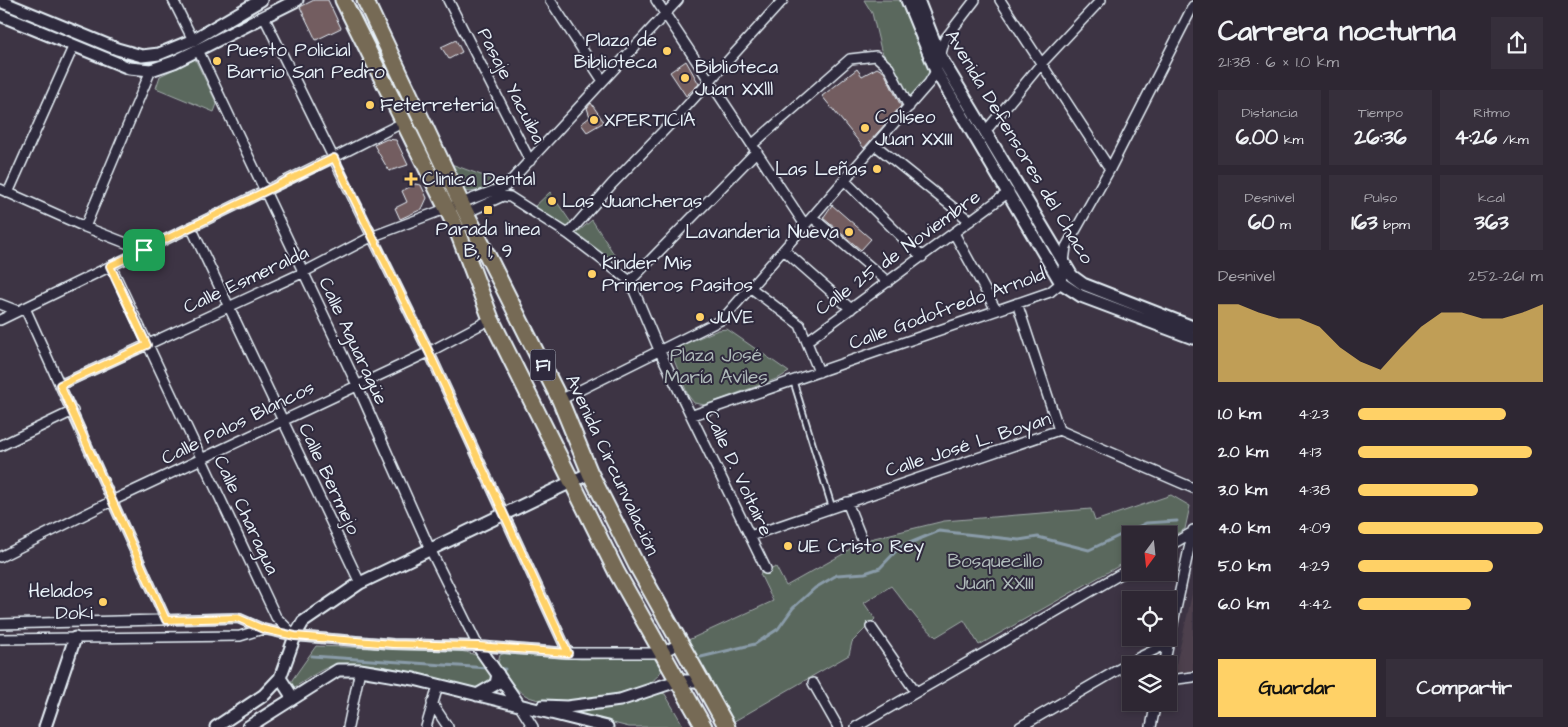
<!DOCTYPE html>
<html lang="es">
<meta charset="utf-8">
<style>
body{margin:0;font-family:"Architects Daughter",sans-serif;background:#362f3b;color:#f1f3f6;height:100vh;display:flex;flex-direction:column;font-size:19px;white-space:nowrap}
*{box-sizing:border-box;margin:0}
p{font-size:16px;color:#a7a5ac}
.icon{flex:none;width:28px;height:28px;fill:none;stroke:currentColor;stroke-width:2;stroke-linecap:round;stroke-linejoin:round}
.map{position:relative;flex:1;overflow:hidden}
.drawer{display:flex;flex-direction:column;background:#2e2733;width:375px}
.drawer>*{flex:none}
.needle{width:32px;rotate:195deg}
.buttons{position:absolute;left:1122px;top:526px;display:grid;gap:10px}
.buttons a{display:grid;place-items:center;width:55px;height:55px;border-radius:0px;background:#2e2733;box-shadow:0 2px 8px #0003,0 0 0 1px #49444e;font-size:25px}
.pin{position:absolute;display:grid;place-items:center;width:42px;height:42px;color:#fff;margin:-21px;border-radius:10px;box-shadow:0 2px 8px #0006}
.round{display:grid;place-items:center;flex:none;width:52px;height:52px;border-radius:0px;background:#362f3b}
.summary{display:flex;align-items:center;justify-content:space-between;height:85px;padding:0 25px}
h1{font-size:28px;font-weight:700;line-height:38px}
.metrics{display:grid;grid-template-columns:repeat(3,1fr);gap:8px;height:85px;padding:5px 25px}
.metrics div{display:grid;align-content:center;border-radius:0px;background:#362f3b;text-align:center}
.metrics b{font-size:21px;font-weight:700}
.metrics small{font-size:14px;font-weight:400}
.metrics p{font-size:14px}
.chart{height:140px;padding:10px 25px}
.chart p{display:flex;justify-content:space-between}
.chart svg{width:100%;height:90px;margin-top:5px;fill:#ffd166;opacity:.7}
.action{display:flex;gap:10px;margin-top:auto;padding:10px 25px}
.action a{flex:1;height:58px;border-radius:0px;background:#ffd166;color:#111;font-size:20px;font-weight:700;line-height:58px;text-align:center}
.action a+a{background:#362f3b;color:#f1f3f6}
ul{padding:0 25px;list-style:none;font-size:16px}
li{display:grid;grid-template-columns:80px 60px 1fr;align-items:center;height:38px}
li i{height:12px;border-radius:6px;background:#ffd166}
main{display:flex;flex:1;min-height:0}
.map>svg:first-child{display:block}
</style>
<main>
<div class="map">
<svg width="1193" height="727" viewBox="0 0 1193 727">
<rect width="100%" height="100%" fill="#3d3444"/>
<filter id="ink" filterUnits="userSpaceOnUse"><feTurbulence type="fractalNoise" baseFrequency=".02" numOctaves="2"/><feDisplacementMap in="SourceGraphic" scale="10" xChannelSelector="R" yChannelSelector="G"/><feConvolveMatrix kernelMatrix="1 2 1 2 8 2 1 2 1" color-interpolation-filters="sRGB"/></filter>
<g filter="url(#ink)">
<path fill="#4d404d" d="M1193,590v82l-12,1 -6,-4z"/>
<path fill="#5a675d" stroke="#a1acaa" d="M864,0h36l30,73 -20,27 -29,-50 -9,-37z
M195,59l22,45 -3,8 -58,-24 4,-12z
M446,163l8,2 46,17c-12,6 -26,12 -39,9z
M550,192l22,32 -6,8 -34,-23z
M592,220l29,45 -1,2 -48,-30z
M727,329l62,43 -10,6 -74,27 -11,-2 -6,-8 -18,-45 48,-20z
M1171,495l19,11 -5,23 -16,9v-3h-38v24l-152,86 -15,-25 -28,17 -18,-17 -27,-34 -27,17 11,16 -23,23 -3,13 -118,68 -45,-82 87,-40 -13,-27 16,-7 10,19 57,-32 13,-10 14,-5 74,-18 147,-12 4,12z
M316,646l143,5c22,3 23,8 33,26l-8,10 -9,2c-36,-9 -100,-30 -136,-25 -15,2 -31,15 -44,23l-4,-2 1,-5z
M506,653l75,6 73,-1 8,12c-4,6 -9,12 -16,15 -26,10 -97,25 -121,10 -12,-7 -20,-21 -27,-32l2,-8z
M659,692l6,2 19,33h-55l-60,-15 68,-10z"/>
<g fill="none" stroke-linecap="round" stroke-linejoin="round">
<path stroke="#8a9ca9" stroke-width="3" d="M312,656l176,12
M701,657l54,-13 23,-15 15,-21 22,-20 22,-13 28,-2 15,-5 20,-21 39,-16 80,9 19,-3 51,13 57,-27 31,-2
M497,669h8"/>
</g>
<path fill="#735d61" stroke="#e8f1f8" d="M314,0h14l13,28 -25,12 -16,-33z
M456,40l6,12 -13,7 -8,-12z
M686,61l13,23 -13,12 -16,-24z
M877,68l7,4 17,34 -37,42 -42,-52 35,-27 5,7z
M591,103l13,19 -17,10 -6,-8 9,-7 -3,-9z
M387,139l9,1 12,25 -19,6 -15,-26z
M415,184l6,1 6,13 -5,11 -22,10 -5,-11 12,-6 -5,-11z
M832,205l39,34 -10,11 -38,-32z"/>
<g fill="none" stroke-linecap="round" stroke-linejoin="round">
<defs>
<path id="service" d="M793,380l39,127"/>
<path id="minor" d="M173,0l20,40
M448,0l82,161
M550,0l53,81
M656,0l149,225
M1000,0l110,169
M264,17l165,335 139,301
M198,50l159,335 73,164 48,97
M985,132l56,-68 60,-64
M753,144l97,-85 26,-3 13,12 20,39
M875,145l95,76
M844,180l78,77
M0,189l85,38 59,23
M8,193l66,-148
M464,214l39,-18 7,1 58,37 62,47 29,69 107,219
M812,217l76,65
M85,227l66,-157
M191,227l169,356
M954,233l42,77
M568,234l44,-50 63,-65 108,-119
M784,250l67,59
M111,266l165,351 19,19
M630,281l127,-130
M751,288l49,37 19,47
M1017,303l42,127
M0,304l18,7
M25,308l141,312
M0,320l333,-162 71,-36
M807,341l202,-149
M60,385l242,-112 69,-36 135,-51 172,-186
M560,400l163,-81 206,-236 7,-12 9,-32 30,-39
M693,415l357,-123 11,-9 5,-36 44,-78 83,-163
M0,446l73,-35
M847,502l14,35
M750,536l309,-106 134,58
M1169,546l24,-14
M0,557l114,-57 315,-148 62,-33
M0,624l238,-6 25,11 32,7 98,8 85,2 90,7h93l18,-9
M871,627l45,65
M0,639l240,-3 23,-7
M1164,665l29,-135
M1169,680l24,-3
M813,683l25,44
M432,703l16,24
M519,705l14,22
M348,727l12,-57
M426,727l12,-41
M856,727l275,-159
M1020,727l120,-70 29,-14
M1151,727l5,-25"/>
<path id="tertiary" d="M907,0l29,71 125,212 20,13 112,42
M918,0l22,56 132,220 11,8 110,43
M0,1l117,48 25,7 17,-2 34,-14 68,-40
M0,15l129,53 22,2 23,-8 123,-62
M478,646l41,59
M280,678l13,20
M477,695l19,-11 2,-10
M543,706l24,1 53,-7 57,-19h23
M45,727l30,-89
M216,727l48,-32 16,-17 15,-42 8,-14 57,-39 230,-110
M248,727l90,-57h22l54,9 193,48"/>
<path id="trunk" d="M343,0l113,227 35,92 126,254 87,154
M365,0l96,203 99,197 30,73 46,91 91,163"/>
</defs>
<use href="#service" stroke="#e8f1f8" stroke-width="8"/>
<use href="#minor" stroke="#e8f1f8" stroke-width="12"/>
<use href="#tertiary" stroke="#e8f1f8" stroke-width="15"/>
<use href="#trunk" stroke="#e8f1f8" stroke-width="19"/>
<use href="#service" stroke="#2f2a3d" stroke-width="4.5"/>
<use href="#minor" stroke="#2f2a3d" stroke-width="9"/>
<use href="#tertiary" stroke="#2f2a3d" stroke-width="11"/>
<use href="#trunk" stroke="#766a55" stroke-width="15"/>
</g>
</g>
<g fill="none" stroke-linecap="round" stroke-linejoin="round" filter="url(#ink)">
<defs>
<path id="route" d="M334,158l95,194 139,301 -90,-7 -85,-2 -98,-8 -32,-7 -25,-11 -72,2 -106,-235 87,-40 -37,-79z"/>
</defs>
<use href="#route" stroke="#fff" stroke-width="10"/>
<use href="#route" stroke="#ffd166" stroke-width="6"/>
</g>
<g fill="#ffd166" stroke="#2f2a3d" stroke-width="2">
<circle cx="667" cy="51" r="5"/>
<circle cx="217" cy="61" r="5"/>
<circle cx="685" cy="78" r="5"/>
<circle cx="370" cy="105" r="5"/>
<circle cx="594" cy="120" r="5"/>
<circle cx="865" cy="128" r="5"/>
<circle cx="877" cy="169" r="5"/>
<path d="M408.5 171.5h5v5h5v5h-5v5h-5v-5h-5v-5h5z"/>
<circle cx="552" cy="201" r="5"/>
<rect x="483" y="205" width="10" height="10" rx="2.5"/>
<circle cx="849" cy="232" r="5"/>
<circle cx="592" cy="274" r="5"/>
<circle cx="700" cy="317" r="5"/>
<circle cx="788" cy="546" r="5"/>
<circle cx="103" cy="602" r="5"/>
</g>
<g text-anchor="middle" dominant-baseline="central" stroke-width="4" stroke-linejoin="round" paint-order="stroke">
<rect fill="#2f2a3d" stroke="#b0b5c0" stroke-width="1" x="530.5" y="349.5" width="25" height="31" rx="4"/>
<g font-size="18" font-weight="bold" fill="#e8f1f8">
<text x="543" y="365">F1</text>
</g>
<g font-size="19" fill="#e8f1f8" stroke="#2f2a3d" text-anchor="start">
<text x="657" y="40" text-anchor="end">Plaza de<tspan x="657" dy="22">Biblioteca</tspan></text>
<text x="227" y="50">Puesto Policial<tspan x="227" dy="22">Barrio San Pedro</tspan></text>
<text x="695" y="67">Biblioteca<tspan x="695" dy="22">Juan XXlll</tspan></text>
<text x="380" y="105">Feterreteria</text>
<text x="875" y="117">Coliseo<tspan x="875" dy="22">Juan XXIII</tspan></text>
<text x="604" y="120">XPERTICIA</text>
<text x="867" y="169" text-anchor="end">Las Leñas</text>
<text x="422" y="179">Clinica Dental</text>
<text x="562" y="201">Las Juancheras</text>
<text x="488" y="229" text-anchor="middle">Parada linea<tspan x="488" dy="22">B, 1, 9</tspan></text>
<text x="839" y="232" text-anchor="end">Lavanderia Nueva</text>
<text x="602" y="263">Kinder Mis<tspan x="602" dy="22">Primeros Pasitos</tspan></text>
<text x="710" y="317">JUVE</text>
<text x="798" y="546">UE Cristo Rey</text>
<text x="93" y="591" text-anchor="end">Helados<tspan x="93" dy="22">Doki</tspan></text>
</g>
<g font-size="19" fill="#e8f1f8" stroke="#2f2a3d">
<text transform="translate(511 86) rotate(63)">Pasaje Yacuiba</text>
<text transform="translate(1019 147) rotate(59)">Avenida Defensores del Chaco</text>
<text transform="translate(898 253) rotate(-36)">Calle 25 de Noviembre</text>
<text transform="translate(246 280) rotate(-25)">Calle Esmeralda</text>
<text transform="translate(947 309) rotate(-20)">Calle Godofredo Arnold</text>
<text transform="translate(353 341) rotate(65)">Calle Aguaragüe</text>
<text transform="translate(238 423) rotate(-26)">Calle Palos Blancos</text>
<text transform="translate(968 445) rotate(-18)">Calle José L. Boyan</text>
<text transform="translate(612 465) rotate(65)">Avenida Circunvalación</text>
<text transform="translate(738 473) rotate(65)">Calle D. Voltaire</text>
<text transform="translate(329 479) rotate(65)">Calle Bermejo</text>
<text transform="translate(246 515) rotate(65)">Calle Charagua</text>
</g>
<g font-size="19" fill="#afbaba" stroke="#2f2a3d">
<text x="716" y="355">Plaza José<tspan x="716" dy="22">María Aviles</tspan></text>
<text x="995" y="561">Bosquecillo<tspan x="995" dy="22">Juan XXIII</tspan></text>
</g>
</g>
</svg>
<div class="buttons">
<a><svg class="needle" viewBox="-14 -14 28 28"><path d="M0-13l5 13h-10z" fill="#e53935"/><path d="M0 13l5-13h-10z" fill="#a7a5ac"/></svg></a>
<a><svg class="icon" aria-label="locate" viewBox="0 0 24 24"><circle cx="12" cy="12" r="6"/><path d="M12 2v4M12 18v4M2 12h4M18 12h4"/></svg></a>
<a><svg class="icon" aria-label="layers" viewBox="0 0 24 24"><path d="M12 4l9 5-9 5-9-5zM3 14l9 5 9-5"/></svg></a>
</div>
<div class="pin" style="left:144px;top:250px;background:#1e9e55"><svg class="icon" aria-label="arrive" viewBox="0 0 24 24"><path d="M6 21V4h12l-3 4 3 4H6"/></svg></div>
</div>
<section class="drawer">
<div class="summary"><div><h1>Carrera nocturna</h1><p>21:38 · 6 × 1.0 km</p></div><a class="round"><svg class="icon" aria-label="share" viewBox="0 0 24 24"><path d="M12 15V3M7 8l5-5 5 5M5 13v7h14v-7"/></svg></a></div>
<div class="metrics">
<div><p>Distancia</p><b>6.00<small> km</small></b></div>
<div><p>Tiempo</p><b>26:36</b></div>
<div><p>Ritmo</p><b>4:26<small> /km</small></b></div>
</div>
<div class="metrics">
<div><p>Desnivel</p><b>60<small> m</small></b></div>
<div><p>Pulso</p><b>163<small> bpm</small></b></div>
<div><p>kcal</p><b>363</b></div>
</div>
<div class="chart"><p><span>Desnivel</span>252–261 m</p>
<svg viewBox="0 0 160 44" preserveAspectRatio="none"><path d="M0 44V6L10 6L20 10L30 13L40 13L50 17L60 27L70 34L80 38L90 27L100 17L110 10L120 10L130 13L140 13L150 10L160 6V44z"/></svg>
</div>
<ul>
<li><b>1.0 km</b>4:23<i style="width:80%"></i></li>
<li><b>2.0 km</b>4:13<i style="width:94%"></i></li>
<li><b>3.0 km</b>4:38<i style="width:65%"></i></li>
<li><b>4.0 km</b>4:09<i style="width:100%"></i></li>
<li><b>5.0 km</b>4:29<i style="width:73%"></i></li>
<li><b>6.0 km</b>4:42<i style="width:61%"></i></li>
</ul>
<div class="action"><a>Guardar</a><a>Compartir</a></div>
</section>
</main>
